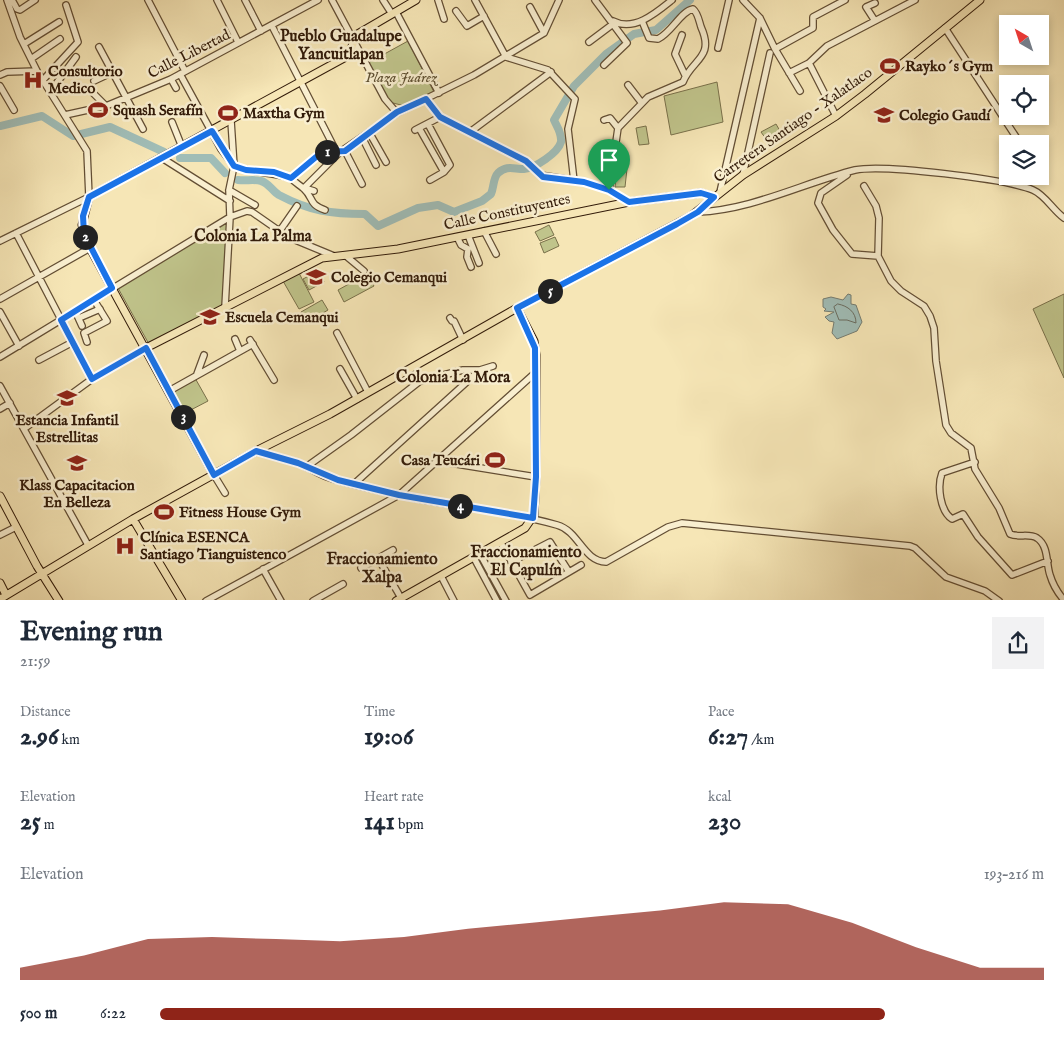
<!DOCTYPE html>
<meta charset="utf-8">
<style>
body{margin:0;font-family:"IM FELL English",serif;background:#f2f2f3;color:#1f2937;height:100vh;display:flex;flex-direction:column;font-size:19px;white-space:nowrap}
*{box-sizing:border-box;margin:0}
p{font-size:16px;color:#747a83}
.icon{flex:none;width:28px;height:28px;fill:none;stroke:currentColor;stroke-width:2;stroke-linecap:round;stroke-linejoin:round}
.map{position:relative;height:600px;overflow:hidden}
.details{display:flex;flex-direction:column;background:#fff;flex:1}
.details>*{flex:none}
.needle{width:32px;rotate:321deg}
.tools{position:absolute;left:999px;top:15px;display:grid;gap:10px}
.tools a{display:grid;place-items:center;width:50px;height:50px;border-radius:0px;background:#fff;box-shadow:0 2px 8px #0003;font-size:25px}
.pin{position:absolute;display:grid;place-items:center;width:42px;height:42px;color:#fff;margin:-51px -21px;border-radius:50% 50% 50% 0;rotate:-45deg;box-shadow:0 0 5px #0007}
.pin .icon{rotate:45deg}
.km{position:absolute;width:25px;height:25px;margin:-12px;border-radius:50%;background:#222;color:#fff;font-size:14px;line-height:25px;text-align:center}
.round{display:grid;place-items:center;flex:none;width:52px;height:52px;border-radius:0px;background:#f2f2f3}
.headline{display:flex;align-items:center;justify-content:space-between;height:85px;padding:0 20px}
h1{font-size:28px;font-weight:800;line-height:38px}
.stats{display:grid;grid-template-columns:repeat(3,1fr);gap:8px;height:85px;padding:5px 20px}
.stats div{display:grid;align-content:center}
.stats b{font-size:25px;font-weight:800}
.stats small{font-size:14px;font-weight:400}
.stats p{font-size:14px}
.chart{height:140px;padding:10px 20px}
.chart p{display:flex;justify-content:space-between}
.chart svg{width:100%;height:90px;margin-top:5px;fill:#8f2418;opacity:.7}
ul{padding:0 20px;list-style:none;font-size:16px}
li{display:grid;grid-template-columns:80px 60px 1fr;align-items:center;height:38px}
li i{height:12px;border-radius:6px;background:#8f2418}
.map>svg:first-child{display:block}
</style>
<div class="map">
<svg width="1064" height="601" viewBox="0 0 1064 601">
<rect width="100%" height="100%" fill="#f6e6b6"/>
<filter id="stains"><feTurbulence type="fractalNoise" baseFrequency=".004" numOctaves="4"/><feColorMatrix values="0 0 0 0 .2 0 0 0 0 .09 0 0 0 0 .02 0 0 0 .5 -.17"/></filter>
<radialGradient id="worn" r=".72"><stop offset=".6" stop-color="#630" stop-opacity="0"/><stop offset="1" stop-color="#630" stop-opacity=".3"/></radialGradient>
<path fill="#c0c48b" stroke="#79704a" d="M408,41l26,51 -29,14 -16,-4 -21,-39z
M717,82l6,40 -52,13 -7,-39z
M776,124l4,7 -14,8 -5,-7z
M646,126l3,18 -10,1 -3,-17z
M627,169l-2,18h-10l2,-17z
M225,223l3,1 -4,81 -74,41 -32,-58z
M549,225l5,10 -14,6 -5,-9z
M555,237l4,9 -15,7 -4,-10z
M318,271l6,11 -15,8 -6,-11z
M299,273l15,29 -15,7 -16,-28z
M367,274l7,12 -30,16 -6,-12z
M1064,294v84l-31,-69z
M322,300l6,10 -22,13 -5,-11z
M195,378l13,23 -23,12 -12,-23z"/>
<path fill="#a0bdb7" stroke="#747c71" d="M848,294l3,1v9l5,1 6,17 -5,9 -20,8 -5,-6 2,-11 -5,-1 -4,-4 9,-5 -10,-1 2,-2 -3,-2v-8l8,-2 12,3z"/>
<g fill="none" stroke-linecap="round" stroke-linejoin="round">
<path stroke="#696c60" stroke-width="1" d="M838,304c10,2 18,8 18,19l-9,-3h-8l-5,-13z"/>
<path stroke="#a0bdb7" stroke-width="8" d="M0,126l42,-10 31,20 37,-9 54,25
M180,158h31l14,15
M238,180c8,1 17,-1 23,1 8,2 11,10 18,14 30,16 53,19 86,19l13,12 40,-18 20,-3 16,7 28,-11 9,-7c3,-7 2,-16 7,-21 9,-8 15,-4 26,-4 11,-1 34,-16 37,-27 1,-9 -4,-15 -7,-22l20,-34 32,-32 28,-20 22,-4 34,-30"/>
<defs>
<path id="minor" d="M12,0l5,9 3,1 15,-10
M148,0l37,71
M217,0l21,42
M245,0l16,31
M332,0l53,99 12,14
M383,0l9,14
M438,0l6,19
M475,0l31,57 42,13 27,29 -7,30 6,52
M595,0l32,43 -23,22
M743,0l17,18 15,31 25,42
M530,7l14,26
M456,11l11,15 17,-10
M396,12l43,81
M613,21c21,11 43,-8 59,-21
M875,21l-9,-14 9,-4
M272,26l64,125 4,1
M945,28l73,112
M682,35l-7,19 10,21
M589,42l24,-18
M24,44l35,-22
M99,47l44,82
M718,48l11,-48
M775,49l38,-21v-11l32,-17
M31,59l29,-20
M809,63l27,53
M789,73l20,-10 18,-17 88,-46
M180,74l41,75 13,17
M0,75l7,-3 30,-1
M171,79l5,9
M43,80l35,-38 -12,-37
M94,81l19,-9
M628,85l13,17
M0,86l14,24
M90,90l16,16
M50,92l26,-35
M426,99l14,18 86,44 14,14 44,7 25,8 20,12
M65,115l41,-9 65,-27 147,-79
M604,120l6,-2 8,10
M172,122l10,25
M428,124l22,41 -6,7 -14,8
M419,128l25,44
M415,130l25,-13
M369,132l17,30
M470,132l81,-60
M362,137l14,28
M345,151l17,33
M162,158l68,43
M234,166c18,7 38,6 57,12
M743,175l27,-122
M847,175l-26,18 -3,10 15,27 19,24 26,2
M291,178l25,-21 20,-6
M291,178c4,5 9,7 13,11 10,9 4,15 21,21
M864,186l12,20 3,12 -1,38 13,25 10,10 23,15 6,10 4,12 2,33 10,64 5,8 20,15 4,21 24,39 11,26c9,4 19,-1 27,4 12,8 9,26 13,37 3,10 7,17 14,25
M304,188l36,-36 57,-39 77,-38 70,-42 15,-33
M304,188l10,3
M229,190l26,15
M609,190l9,-62 30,-31 35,-15c9,-23 32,-24 18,-55 -2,-6 -3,-14 -8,-18 -12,2 -21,23 -35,30l-9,-1 -7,-17
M720,192l40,-174
M698,212c54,-2 105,-29 157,-42 28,-6 151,9 178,20 12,5 20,20 31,28
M484,231l12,23
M279,232l18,-26
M16,233l76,146
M468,235l11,28
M457,237l4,8 7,4 -1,8 4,10
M0,241l89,-44 -2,-46 -50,-80 -17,-34 -13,-37
M346,256l18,15
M0,299l90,-51
M225,307l5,-90 -1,-27 5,-24 -3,-45
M0,312l19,34
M77,315l5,11
M79,318l21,-9
M450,318l2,3h2l9,19
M337,333l31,59
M235,339l5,12
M250,340l24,40
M87,342l-3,-9 23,-12 -13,-21
M0,357l230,-140 17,-6 5,1 36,25 46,19
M39,360l32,-17
M340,369l17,30
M197,374l7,-19
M0,386l88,159
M169,391l84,-47
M0,409l10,-6
M25,428l67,-49 54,-31
M256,451c13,4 27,7 40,11 11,4 20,11 31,15 24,8 49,13 73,18 52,12 106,15 157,30 22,6 26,36 49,37l62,-35 14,-4 228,23 5,2 31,29 39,14 14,10
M438,461l98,16
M975,462l-33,11c-5,13 -2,38 10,46l11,-5 15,23 34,38 36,-14
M306,467l45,-32 69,-54 43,-11h17
M214,475l11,18
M354,484l126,-114 13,-4
M0,535l16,-8
M501,543l29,52 51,-30
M480,554l26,47
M378,558l23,40
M474,558l23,43
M511,562l39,-20 19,30
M361,568l32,-18
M263,569l18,32
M441,576l13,25
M206,601l193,-106 136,-122
M313,601l30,-17"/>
<path id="major" d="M146,348l176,-90 76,-9 231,-47 72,-9 13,4
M214,475l-124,-227 -8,-23 7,-28 255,-139 6,-6 6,-17 60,-35
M0,496l37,70 22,35
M133,519l49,82
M0,583l6,12
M0,599l133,-80 127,-70 70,-35 187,-106 174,-92 52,-41 93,-59 29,-22 115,-94
M396,601l129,-73 9,-13 2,-38v-122l-2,-14 -17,-33"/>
</defs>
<use href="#minor" stroke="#634e34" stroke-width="8"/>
<use href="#major" stroke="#321b09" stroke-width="9"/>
<use href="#minor" stroke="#f9efd0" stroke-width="5.5"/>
<use href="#major" stroke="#f6e6b6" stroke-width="7"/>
</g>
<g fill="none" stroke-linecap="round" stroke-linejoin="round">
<defs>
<path id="route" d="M426,99l14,18 86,44 17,16 41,5 25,8 20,12 72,-9 13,4 -16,15 -21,12 -160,84 18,40 1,129 -3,41 -134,-23 -61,-15 -40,-17 -42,-12 -42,24 -68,-127 -54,31 -31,-59 51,-32 -28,-54 -1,-18 6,-19 123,-66 22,35 12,4 28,2 17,6 25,-21 12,-5 17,-1 52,-39z"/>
</defs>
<use href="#route" stroke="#fff" stroke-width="10"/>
<use href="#route" stroke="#1a73e8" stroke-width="6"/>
</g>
<defs>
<symbol id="stadium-bare" viewBox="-9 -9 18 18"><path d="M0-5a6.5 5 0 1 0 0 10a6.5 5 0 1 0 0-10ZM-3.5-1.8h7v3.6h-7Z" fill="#8f2418" stroke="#f9efd0" stroke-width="2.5" paint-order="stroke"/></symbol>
<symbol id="hospital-bare" viewBox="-9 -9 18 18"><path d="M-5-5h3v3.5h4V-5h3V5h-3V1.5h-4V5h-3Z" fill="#8f2418" stroke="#f9efd0" stroke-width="2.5" paint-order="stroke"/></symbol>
<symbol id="school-bare" viewBox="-9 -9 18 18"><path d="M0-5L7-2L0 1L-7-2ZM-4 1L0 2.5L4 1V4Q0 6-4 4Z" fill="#8f2418" stroke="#f9efd0" stroke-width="2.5" paint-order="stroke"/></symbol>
<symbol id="university-bare" viewBox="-9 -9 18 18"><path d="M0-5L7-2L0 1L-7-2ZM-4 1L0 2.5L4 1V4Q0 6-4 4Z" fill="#8f2418" stroke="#f9efd0" stroke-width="2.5" paint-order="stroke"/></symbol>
</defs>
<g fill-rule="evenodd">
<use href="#stadium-bare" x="876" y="52" width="28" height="28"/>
<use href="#hospital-bare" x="19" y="66" width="28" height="28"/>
<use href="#stadium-bare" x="84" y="96" width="28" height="28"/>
<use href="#stadium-bare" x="214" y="99" width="28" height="28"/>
<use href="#school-bare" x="870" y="101" width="28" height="28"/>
<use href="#school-bare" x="302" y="263" width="28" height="28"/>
<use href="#school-bare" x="196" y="303" width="28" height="28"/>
<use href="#school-bare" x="53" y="384" width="28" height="28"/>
<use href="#stadium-bare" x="481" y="446" width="28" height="28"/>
<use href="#university-bare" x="63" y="449" width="28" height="28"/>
<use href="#stadium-bare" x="150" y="498" width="28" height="28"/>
<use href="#hospital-bare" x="111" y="532" width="28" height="28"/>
</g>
<g text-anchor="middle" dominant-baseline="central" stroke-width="5" stroke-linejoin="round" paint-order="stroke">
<g font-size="15" fill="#321b09" stroke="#f9efd0">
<text transform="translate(189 54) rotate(-27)">Calle Libertad</text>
<text transform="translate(793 125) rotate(-35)">Carretera Santiago - Xalatlaco</text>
<text transform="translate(507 212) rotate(-12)">Calle Constituyentes</text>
</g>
<g font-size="15" font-weight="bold" fill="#321b09" stroke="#f9efd0" text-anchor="start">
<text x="905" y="66">Rayko´s Gym</text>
<text x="48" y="71">Consultorio<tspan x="48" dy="17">Medico</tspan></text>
<text x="113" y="110">Squash Serafín</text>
<text x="243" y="113">Maxtha Gym</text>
<text x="899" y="115">Colegio Gaudí</text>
<text x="331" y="277">Colegio Cemanqui</text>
<text x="225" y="317">Escuela Cemanqui</text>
<text x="67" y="420" text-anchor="middle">Estancia Infantil<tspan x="67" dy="17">Estrellitas</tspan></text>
<text x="480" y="460" text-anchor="end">Casa Teucári</text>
<text x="77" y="485" text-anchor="middle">Klass Capacitacion<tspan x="77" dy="17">En Belleza</tspan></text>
<text x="179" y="512">Fitness House Gym</text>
<text x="140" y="537">Clínica ESENCA<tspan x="140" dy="17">Santiago Tianguistenco</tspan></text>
</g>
<g font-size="15" font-style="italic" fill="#5d4e30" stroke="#f9efd0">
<text x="401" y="77">Plaza Juárez</text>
</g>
<g font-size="16" font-weight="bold" fill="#321b09" stroke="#f9efd0">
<text x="341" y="37">Pueblo Guadalupe<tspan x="341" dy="18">Yancuitlapan</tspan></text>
<text x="253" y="237">Colonia La Palma</text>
<text x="453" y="378">Colonia La Mora</text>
<text x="526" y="553">Fraccionamiento<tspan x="526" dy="18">El Capulín</tspan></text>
<text x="382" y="560">Fraccionamiento<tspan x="382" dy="18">Xalpa</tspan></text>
</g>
</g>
<rect width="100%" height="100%" filter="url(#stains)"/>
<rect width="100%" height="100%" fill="url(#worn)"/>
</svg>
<div class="tools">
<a><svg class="needle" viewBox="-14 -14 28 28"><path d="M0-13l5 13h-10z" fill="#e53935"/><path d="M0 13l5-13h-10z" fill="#747a83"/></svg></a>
<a><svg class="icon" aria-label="locate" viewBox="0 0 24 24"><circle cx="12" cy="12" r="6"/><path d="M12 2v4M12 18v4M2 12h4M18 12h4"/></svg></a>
<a><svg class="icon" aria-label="layers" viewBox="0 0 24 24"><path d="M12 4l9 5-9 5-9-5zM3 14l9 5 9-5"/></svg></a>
</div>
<div class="pin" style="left:609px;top:190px;background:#1e9e55"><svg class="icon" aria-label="arrive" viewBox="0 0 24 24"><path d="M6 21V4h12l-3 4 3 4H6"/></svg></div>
<b class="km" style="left:327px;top:152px">1</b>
<b class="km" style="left:85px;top:237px">2</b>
<b class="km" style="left:183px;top:417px">3</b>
<b class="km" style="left:460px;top:506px">4</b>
<b class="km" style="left:550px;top:291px">5</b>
</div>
<section class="details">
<div class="headline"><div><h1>Evening run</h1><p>21:59</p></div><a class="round"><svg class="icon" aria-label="share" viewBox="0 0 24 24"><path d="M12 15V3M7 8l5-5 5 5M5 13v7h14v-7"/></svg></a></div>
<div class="stats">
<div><p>Distance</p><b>2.96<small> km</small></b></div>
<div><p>Time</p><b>19:06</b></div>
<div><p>Pace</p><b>6:27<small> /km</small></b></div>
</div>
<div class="stats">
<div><p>Elevation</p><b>25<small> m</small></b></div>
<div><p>Heart rate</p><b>141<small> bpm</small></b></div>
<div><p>kcal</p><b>230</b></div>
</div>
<div class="chart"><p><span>Elevation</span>193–216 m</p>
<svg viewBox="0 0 160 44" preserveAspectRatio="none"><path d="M0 44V38L10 32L20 24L30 23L40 24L50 25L60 23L70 19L80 16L90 13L100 10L110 6L120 7L130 16L140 28L150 38L160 38V44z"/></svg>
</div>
<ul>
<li><b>500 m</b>6:22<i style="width:82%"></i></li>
</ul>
</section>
